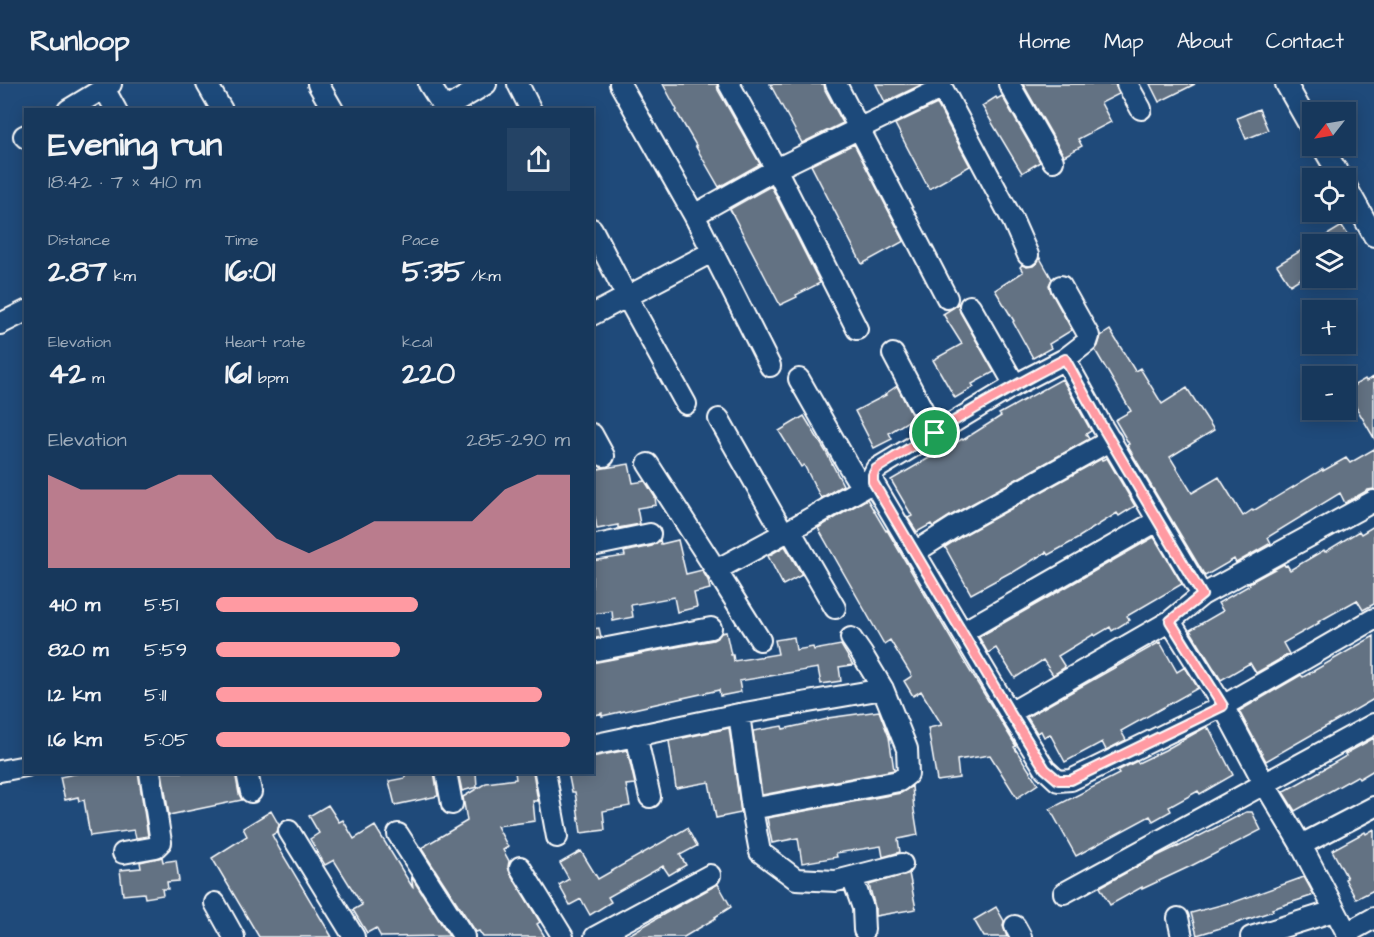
<!DOCTYPE html>
<meta charset="utf-8">
<style>
body{margin:0;font-family:"Architects Daughter",sans-serif;background:#244365;color:#f1f3f6;height:100vh;display:flex;flex-direction:column;font-size:22px;white-space:nowrap}
*{box-sizing:border-box;margin:0}
p{font-size:20px;color:#9eacbb}
.icon{flex:none;width:33px;height:33px;fill:none;stroke:currentColor;stroke-width:2;stroke-linecap:round;stroke-linejoin:round}
.map{position:relative;flex:1;overflow:hidden}
.details{position:absolute;left:24px;top:24px;width:570px;height:666px;display:flex;flex-direction:column;background:#17385c;border-radius:0px;box-shadow:0 3px 15px #0003,0 0 0 2px #365272}
.details>*{flex:none}
.needle{width:39px;rotate:239deg}
.tools{position:absolute;left:1302px;top:18px;display:grid;gap:12px}
.tools a{display:grid;place-items:center;width:54px;height:54px;border-radius:0px;background:#17385c;box-shadow:0 3px 15px #0003,0 0 0 2px #365272;font-size:30px}
.pin{position:absolute;display:grid;place-items:center;width:51px;height:51px;color:#fff;margin:-26px;border:3px solid #fff;border-radius:50%;box-shadow:0 2px 6px #0007}
.round{display:grid;place-items:center;flex:none;width:63px;height:63px;border-radius:0px;background:#244365}
.overview{display:flex;align-items:center;justify-content:space-between;height:102px;padding:0 24px}
h1{font-size:33px;font-weight:700;line-height:45px}
.metrics{display:grid;grid-template-columns:repeat(3,1fr);gap:9px;height:102px;padding:6px 24px}
.metrics div{display:grid;align-content:center}
.metrics b{font-size:30px;font-weight:700}
.metrics small{font-size:16px;font-weight:400}
.metrics p{font-size:16px}
.chart{height:168px;padding:12px 24px}
.chart p{display:flex;justify-content:space-between}
.chart svg{width:100%;height:108px;margin-top:6px;fill:#ff9aa2;opacity:.7}
ul{padding:0 24px;list-style:none;font-size:20px}
li{display:grid;grid-template-columns:96px 72px 1fr;align-items:center;height:45px}
li i{height:15px;border-radius:8px;background:#ff9aa2}
header{display:flex;align-items:center;gap:36px;box-sizing:border-box;height:84px;padding:0 30px;background:#17385c;border-bottom:2px solid #365272}
header strong{font-size:28px}
nav{display:flex;gap:33px;margin-inline-start:auto;font-size:21px}
.map>svg:first-child{display:block}
</style>
<header>
<strong>Runloop</strong>
<nav><a>Home</a><a>Map</a><a>About</a><a>Contact</a></nav>
</header>
<div class="map">
<svg width="1374" height="853" viewBox="0 0 1374 853">
<rect width="100%" height="100%" fill="#1f4a7a"/>
<filter id="ink" filterUnits="userSpaceOnUse"><feTurbulence type="fractalNoise" baseFrequency=".0167" numOctaves="2"/><feDisplacementMap in="SourceGraphic" scale="12" xChannelSelector="R" yChannelSelector="G"/><feConvolveMatrix kernelMatrix="1 2 1 2 8 2 1 2 1" color-interpolation-filters="sRGB"/></filter>
<g filter="url(#ink)">
<path fill="#637283" stroke="#fff" stroke-width="1.5" d="M663,0h54l1,6 42,74 -41,23 -23,-40h1l-21,-36 1,-1z
M770,0h54l1,6 18,33 -41,20z
M876,0h47l-38,18z
M1023,0h92l4,10 -18,9 10,19 -33,17 4,7 -18,10z
M1150,0h45l-36,18z
M1002,12l38,66 -18,11 -40,-67 14,-9 1,2z
M937,20l33,62 -41,23 -34,-65z
M1259,25l9,21 -22,9 -9,-21z
M854,60l50,97 -42,23 -51,-99z
M771,102l49,97 -24,12 1,2 -17,8 -50,-96z
M1342,142l12,18h-42v27l-22,14 -13,-20z
M1040,174l12,21 -3,6 2,7 21,38 -23,14 2,4 -18,10 -20,-36 1,-1 -19,-31 28,-18 -3,-5 2,-2 5,2 6,-1 4,-3z
M959,219l1,9 34,60 -22,12 2,3 -19,11 -22,-38 29,-16 -19,-30 10,-6z
M1110,246l25,41 5,-3 22,36 25,-16 27,42 -44,27 22,36 27,-16 24,39 9,-6 1,1 70,-42v2l23,-13 4,5 24,-14v40l-6,1 -23,13 -5,-10 -72,44 3,6 -35,20 -2,-4 -29,17 -78,-131 2,-1 -14,-24 16,-9 -36,-61 3,-4 3,-10z
M1374,293v61l-28,-48 19,-11 1,2z
M1062,295l29,52 -5,3 3,5 -139,77 -17,11 -2,-3 -14,8 -9,-14 4,-2 -21,-36 71,-41 1,1 38,-24 -2,-2z
M897,302l16,32 -24,15 3,6 -18,9 -19,-37 31,-16 -1,-1z
M804,332l22,36 17,33 -22,13 -17,-33 -3,2 -22,-36z
M1107,374l28,48 -16,10 -2,-3 -38,24v1l-31,17 -2,-3 -34,21 -1,-1 -40,22 -26,-47 17,-11 139,-77 1,1z
M629,380l4,19 12,-2 10,16 1,8 -19,3 3,16 -22,4v-3l-21,4 -2,-12h-3v-47z
M867,415l19,32 1,-1 80,136 49,80 -2,1 24,37 -21,14 -27,-43 -33,5 2,18 -22,3 -9,-53 14,-3 -21,-34 -8,5 -9,-15 8,-5 -22,-36 -6,4 -66,-116z
M1374,442v78l-11,6 -6,-10 -39,22 1,1 -36,20 6,11 -33,19 -6,-10 -29,17 -31,-50 33,-19 -5,-8 32,-18 -1,-2 35,-19 1,2 2,-1 3,5 34,-20 1,2 34,-21 2,3z
M1154,453l28,47 -55,32 3,4 -18,11 -2,-4 -15,9 -1,-2 -36,22 7,11 -12,8 -10,-15 -28,18 -19,-30 -8,5 -9,-16z
M660,456l1,4 17,-4 8,34 16,-4 6,10 2,9 -16,4 3,14 -20,5 -3,-15 -43,8 2,12 -20,4 -1,-10 -18,3 -2,-10v-43l33,-5 -1,-4 28,-6z
M785,462l17,29 -19,10 -15,-29z
M599,544l2,9 -9,2v-10z
M726,548l5,23h2l1,6 44,-7 -3,-14 19,-3 2,13 17,-3 1,3 27,-5 12,20 -14,2 2,14 -20,3 -3,-16 -79,13 2,11 -21,4 -1,-6 -117,26v-3l-10,3v-53l121,-23 5,-3 3,-4z
M1374,552v63l-108,62 -27,-50 62,-36 2,2z
M1160,558l17,30 8,-5 13,21 -77,43 5,9 -20,10 -4,-8 -37,20 -15,-28 -6,3 -3,-6 -4,2 -10,-16z
M879,627l10,26 5,33 -132,25 -9,-64 29,-5 1,3 45,-10v-1z
M1206,643l2,2 1,-1 24,47 -33,19 -2,-3 -29,16 2,4 -18,10 -3,-5 -74,40 -26,-47 69,-35 -2,-3 20,-10 1,2 27,-13z
M729,644l12,85 -25,5 -7,-36 -33,6 -7,-47z
M1374,654v32l-15,9 -2,-3 -62,35 -12,-19 27,-15 36,-21 -1,-2z
M627,666l8,34 -9,1 4,21 -27,5 2,19 -24,3 -6,-41h-3l-4,-20h24v-15z
M84,688h54l10,64 -12,2 -2,-8 -44,6 -6,-36 -5,1 -1,-4 -13,3 -5,-23z
M162,688h73l4,22 3,6 -73,15z
M405,688h29l4,24 -43,9 -6,-24 16,-3z
M458,688h18l1,15 -15,4z
M515,688h18l5,29h-5l2,20 -38,5 11,21 -5,3 6,11 -1,6 2,6 30,49 -3,2 8,13h-62l-4,-6 -3,1 -55,-84 46,-27 -4,-24 23,-14 30,-4z
M912,702l2,24 4,25 -20,4 2,13 -17,5 -2,-11 -45,7 1,4 -35,6 -4,-25 -26,5 -5,-25 134,-25z
M328,721l11,17 4,-2 11,19 21,-13 38,62 -2,-12 38,60 -68,1 -5,-9 -9,5 -14,-23 9,-5 -28,-45 -9,5 -15,-26 9,-6 -10,-17z
M271,727l8,14 -2,7 -5,3 8,15 52,87h-73l-47,-79 35,-22 -4,-8z
M1246,728h6l9,18 -70,36 -49,23v-2l-32,18 -10,-18 53,-29 25,-12v1z
M687,744l10,18 -17,9 6,10 -17,10 -6,-9 -55,31 3,5 -21,13 -9,-16 -11,6 -11,-20 10,-6 -9,-16 21,-12 17,28z
M1374,745v61l-18,9 -11,-20 2,-1 -15,-28 33,-18 1,2z
M162,773l1,5 13,-2 3,21 -12,1 1,7h-6l1,6 -18,3 -1,-5 -21,2 -3,-25 21,-2 -1,-6z
M909,789l7,36 -41,7v-9l-6,-22z
M1304,793l10,18 -42,14 1,2 -39,13 -37,11 -6,-22 37,-10 1,1z
M718,800l13,23 -16,10 1,1 -32,19h-59l41,-24z
M996,823l8,14 -1,5 4,11h-23l-10,-17z"/>
<g fill="none" stroke-linecap="round" stroke-linejoin="round">
<defs>
<path id="minor" d="M207,0l15,26
M318,0l15,26
M429,0l16,25
M518,0l13,26
M620,0l74,131 76,151
M729,0l47,85 81,160
M836,0l111,214
M940,0l73,137 15,34
M1009,0l44,77
M1127,0l14,25
M1286,0l26,46
M104,4l12,22
M68,26l43,-26
M443,26l43,-26
M26,51l-2,1 2,2
M1322,62l19,32
M1346,102l28,50
M694,131l82,-46 166,-81
M592,145l35,68 59,107
M1061,202l28,50 -2,6 -22,17 38,69 99,167
M970,222l45,79
M592,231l120,-63
M0,240l26,-13
M893,270l42,79
M1065,275l-50,26 -139,84 -3,6v7l137,231 35,56 13,12 13,-1 152,-74 151,-87
M799,295l49,86 14,23
M719,335l65,115
M592,350l12,22
M648,380l68,106 74,-40 45,78
M790,446l83,-48
M592,462l58,-12
M915,468l41,-26 155,-86
M716,486l44,70
M963,548l194,-111
M592,567l119,-23
M1010,629l160,-92
M739,630l13,95 8,43 36,27 40,2 66,-17
M636,651l14,62
M592,661l147,-31 144,-25
M0,687l26,-5
M247,688l4,20
M446,688l6,32
M545,688l12,65
M752,725l147,-28 9,-7 -1,-25 -24,-60 -21,-35 -11,-16
M289,747l65,106
M398,750l66,103
M1301,761l73,-38
M123,769l33,-6 5,-5 -11,-70
M520,783l43,70
M852,793l11,31 1,22
M1064,809l310,-169
M215,819l19,34
M1178,834l4,19
M1015,842l6,11
M1347,849l27,-15
M595,853l115,-62
M1251,853l83,-26
M1349,853l-48,-92 -37,-62 -41,-77 -53,-85 32,-26 172,-94"/>
</defs>
<use href="#minor" stroke="#fff" stroke-width="24"/>
<use href="#minor" stroke="#1f4a7a" stroke-width="20"/>
</g>
</g>
<g fill="none" stroke-linecap="round" stroke-linejoin="round" filter="url(#ink)">
<defs>
<path id="route" d="M1065,275l38,69 99,167 -32,26 53,85 -152,74h-13l-13,-11 -35,-56 -137,-231v-7l3,-6c62,-39 124,-77 189,-110z"/>
</defs>
<use href="#route" stroke="#fff" stroke-width="12"/>
<use href="#route" stroke="#ff9aa2" stroke-width="8"/>
</g>
</svg>
<div class="tools">
<a><svg class="needle" viewBox="-14 -14 28 28"><path d="M0-13l5 13h-10z" fill="#e53935"/><path d="M0 13l5-13h-10z" fill="#9eacbb"/></svg></a>
<a><svg class="icon" aria-label="locate" viewBox="0 0 24 24"><circle cx="12" cy="12" r="6"/><path d="M12 2v4M12 18v4M2 12h4M18 12h4"/></svg></a>
<a><svg class="icon" aria-label="layers" viewBox="0 0 24 24"><path d="M12 4l9 5-9 5-9-5zM3 14l9 5 9-5"/></svg></a>
<a>+</a>
<a>−</a>
</div>
<div class="pin" style="left:935px;top:349px;background:#1e9e55"><svg class="icon" aria-label="arrive" viewBox="0 0 24 24"><path d="M6 21V4h12l-3 4 3 4H6"/></svg></div>
<section class="details">
<div class="overview"><div><h1>Evening run</h1><p>18:42 · 7 × 410 m</p></div><a class="round"><svg class="icon" aria-label="share" viewBox="0 0 24 24"><path d="M12 15V3M7 8l5-5 5 5M5 13v7h14v-7"/></svg></a></div>
<div class="metrics">
<div><p>Distance</p><b>2.87<small> km</small></b></div>
<div><p>Time</p><b>16:01</b></div>
<div><p>Pace</p><b>5:35<small> /km</small></b></div>
</div>
<div class="metrics">
<div><p>Elevation</p><b>42<small> m</small></b></div>
<div><p>Heart rate</p><b>161<small> bpm</small></b></div>
<div><p>kcal</p><b>220</b></div>
</div>
<div class="chart"><p><span>Elevation</span>285–290 m</p>
<svg viewBox="0 0 160 44" preserveAspectRatio="none"><path d="M0 44V6L10 12L20 12L30 12L40 6L50 6L60 19L70 32L80 38L90 32L100 25L110 25L120 25L130 25L140 12L150 6L160 6V44z"/></svg>
</div>
<ul>
<li><b>410 m</b>5:51<i style="width:57%"></i></li>
<li><b>820 m</b>5:59<i style="width:52%"></i></li>
<li><b>1.2 km</b>5:11<i style="width:92%"></i></li>
<li><b>1.6 km</b>5:05<i style="width:100%"></i></li>
</ul>
</section>
</div>
